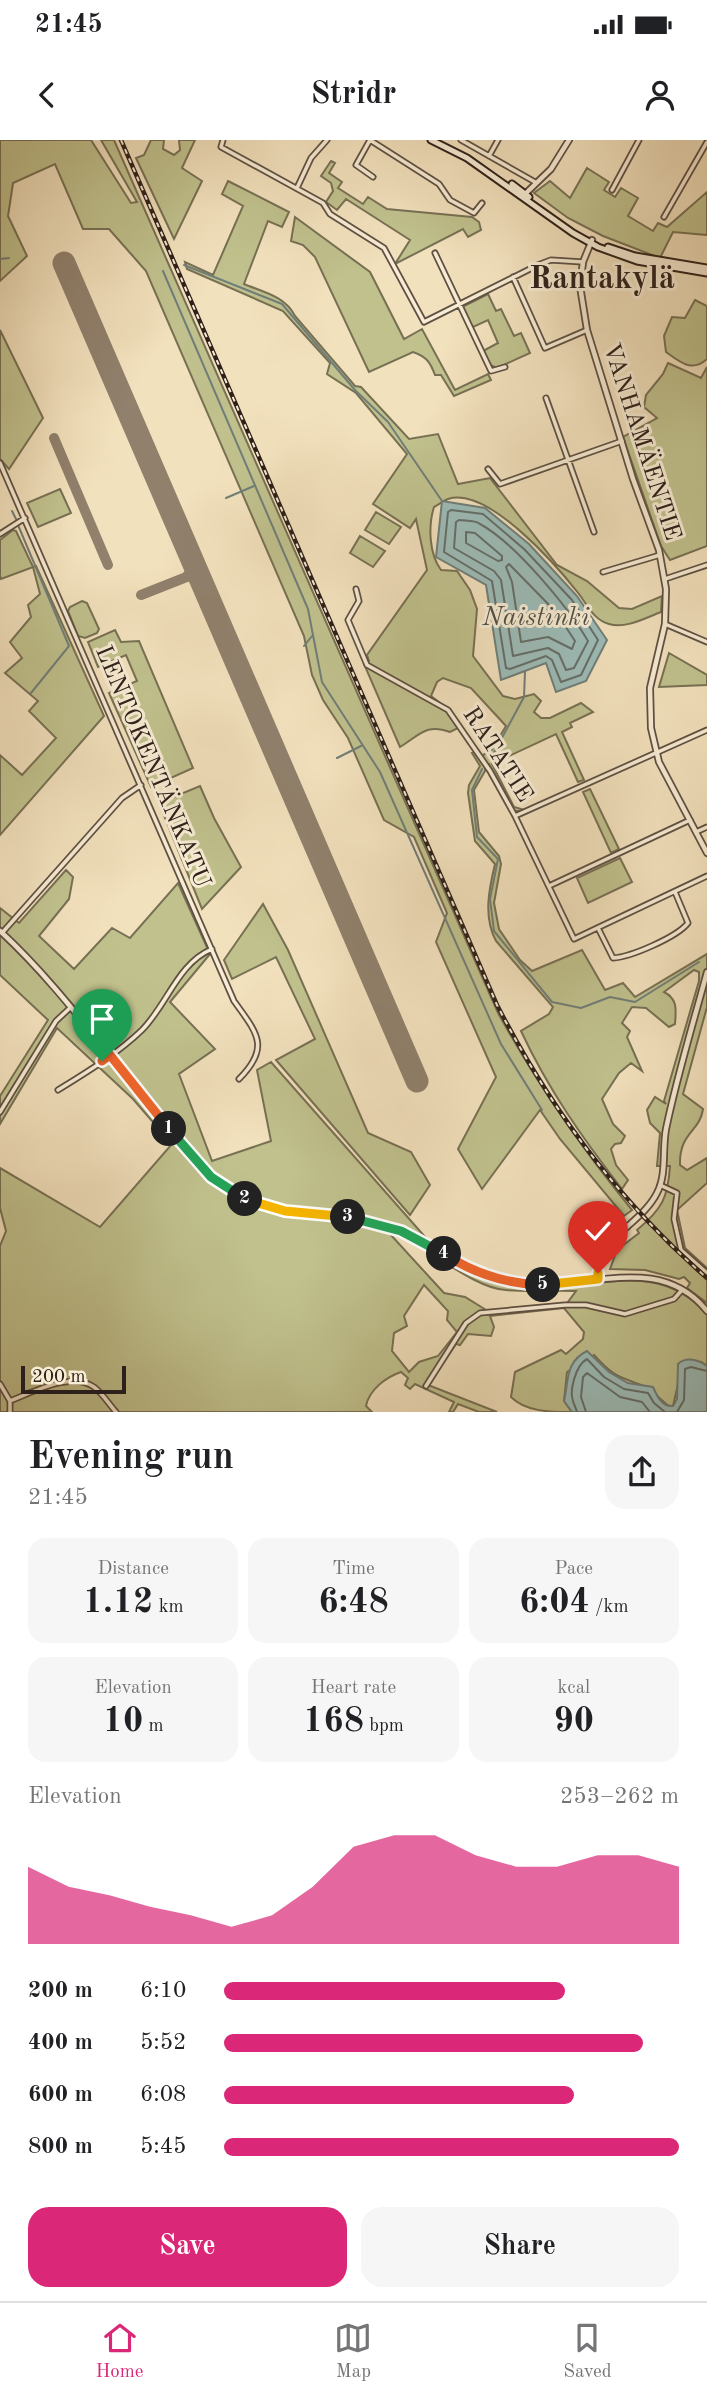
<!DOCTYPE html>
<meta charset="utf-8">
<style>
body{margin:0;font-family:"Old Standard TT",serif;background:#f6f6f6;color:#202124;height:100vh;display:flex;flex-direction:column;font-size:26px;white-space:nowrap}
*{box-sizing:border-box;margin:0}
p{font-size:23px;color:#757577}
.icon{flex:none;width:38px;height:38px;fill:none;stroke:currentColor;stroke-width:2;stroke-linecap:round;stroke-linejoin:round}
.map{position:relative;height:1272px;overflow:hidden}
.panel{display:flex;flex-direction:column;background:#fff;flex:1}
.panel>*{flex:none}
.scale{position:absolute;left:21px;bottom:18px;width:105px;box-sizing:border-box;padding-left:7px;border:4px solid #2e201a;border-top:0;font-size:19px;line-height:24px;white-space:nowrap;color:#2e201a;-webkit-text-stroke:5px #f7ecd4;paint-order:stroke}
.pin{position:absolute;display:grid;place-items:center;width:60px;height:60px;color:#fff;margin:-72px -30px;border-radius:50% 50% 50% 0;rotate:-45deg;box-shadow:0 0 7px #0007}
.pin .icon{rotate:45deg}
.km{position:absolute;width:35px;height:35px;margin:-18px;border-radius:50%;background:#222;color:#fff;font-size:19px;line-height:35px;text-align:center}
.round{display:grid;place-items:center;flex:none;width:74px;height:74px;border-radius:21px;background:#f6f6f6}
.headline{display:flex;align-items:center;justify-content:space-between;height:119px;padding:0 28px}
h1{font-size:38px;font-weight:700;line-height:52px}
.metrics{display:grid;grid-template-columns:repeat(3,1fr);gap:10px;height:119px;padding:7px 28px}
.metrics div{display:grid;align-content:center;border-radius:18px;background:#f6f6f6;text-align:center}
.metrics b{font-size:35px;font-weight:700}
.metrics small{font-size:19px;font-weight:400}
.metrics p{font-size:19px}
.chart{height:196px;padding:14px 28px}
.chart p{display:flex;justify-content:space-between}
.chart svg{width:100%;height:126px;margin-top:7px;fill:#db2777;opacity:.7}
.action{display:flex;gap:14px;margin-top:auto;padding:14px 28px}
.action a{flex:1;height:80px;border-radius:21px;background:#db2777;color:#fff;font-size:28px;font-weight:700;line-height:80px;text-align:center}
.action a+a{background:#f6f6f6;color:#202124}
ul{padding:0 28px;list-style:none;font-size:23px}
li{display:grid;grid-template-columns:112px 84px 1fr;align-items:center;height:52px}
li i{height:18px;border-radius:9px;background:#db2777}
.status{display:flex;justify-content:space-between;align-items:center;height:49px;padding:0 35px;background:#fff;direction:ltr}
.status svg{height:19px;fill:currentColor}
header{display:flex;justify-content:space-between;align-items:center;height:91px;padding:0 28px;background:#fff;font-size:32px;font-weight:700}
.menu{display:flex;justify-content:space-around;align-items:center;height:98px;border-top:2px solid #e0e0e0;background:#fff;font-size:19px;color:#757577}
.menu a{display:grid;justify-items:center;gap:4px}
.menu .selected{color:#db2777}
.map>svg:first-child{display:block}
</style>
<div class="status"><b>21:45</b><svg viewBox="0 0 49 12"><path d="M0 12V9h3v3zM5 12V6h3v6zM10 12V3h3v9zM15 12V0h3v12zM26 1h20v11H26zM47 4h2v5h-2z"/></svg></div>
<header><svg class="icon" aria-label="back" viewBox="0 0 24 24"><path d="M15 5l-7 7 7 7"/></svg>Stridr<svg class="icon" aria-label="person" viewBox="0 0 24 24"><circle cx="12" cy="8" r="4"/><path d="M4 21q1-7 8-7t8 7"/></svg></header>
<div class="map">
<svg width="707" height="1272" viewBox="0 0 707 1272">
<rect width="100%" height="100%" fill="#f2e1bd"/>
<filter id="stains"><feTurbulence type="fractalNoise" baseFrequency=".00286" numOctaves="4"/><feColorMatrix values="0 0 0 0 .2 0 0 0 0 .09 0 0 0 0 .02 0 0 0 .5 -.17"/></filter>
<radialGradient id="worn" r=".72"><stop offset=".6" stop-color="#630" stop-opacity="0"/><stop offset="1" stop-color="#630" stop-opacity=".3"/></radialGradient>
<path fill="#c0c18d" stroke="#777054" stroke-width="2" fill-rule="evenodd" d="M0,0h91l40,63 6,-1 -36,-62h13l384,873c39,71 83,135 134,197l-8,6 -64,-77 -20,-29 -58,79 -24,-40 38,-72 -60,-135 11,-29 -33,-76 -30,-17 -36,-82 -25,-38 -11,-25 -8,-39 -158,-365 -37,-42h-26l-28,-65 -42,19 -5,33 19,40 -27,25z
M151,0h13l-1,9 11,6 6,-5 -1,-10h16l-13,28 20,13 -28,58 -38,-81 8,-3z
M331,21l4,2 -6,10 13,9 -4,6 25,16 5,-7 19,12 85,8 7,5 2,8 -13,7 -5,-8 -68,35 15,-24 -64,-41 -9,11 -11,-8 7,-11 -2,-8 -10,-7z
M587,28l22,14 -5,8 11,7 6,-9 17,10 -10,18 25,15 5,-8 9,4 40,-35v43l-34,-3 -13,26 -57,-22 -35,-18 -34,-25 16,-12 20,17z
M228,41l61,31 -7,15 -14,-6 -24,63c19,8 41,12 51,32l60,70 6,1 48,52 29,-5 20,50 32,-6 67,87 30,16 32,27 13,1 30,-13 -1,16c-16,6 -35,17 -52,12 -15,-4 -21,-18 -30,-30 -22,-28 -91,-108 -131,-95 -5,2 -10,6 -14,8 -6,19 -5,47 7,63l16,1 13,19 7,19 -4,47 30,40 12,3 19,-5 7,7 -7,11 7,6h9l31,-15 12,9 -23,11 2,4 -10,5 22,48 -6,2 -22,-48 -64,30 22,43 7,2 -6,3 -26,-48 -4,2v5l-11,19 5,42 20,24 2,8 -7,39 5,26 21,31 12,11 50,-21 23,40 18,-7 12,14 72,-43v53l-24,87 20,15c-3,23 -24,23 -23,56l7,5 20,-12v25l-30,27 8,38 22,20v35l-20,-15 3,-5 -6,-6 -5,2 -34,-9 -35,-1 7,-19 22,-17 -2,-3c25,-21 31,-32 33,-64h-13l3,-33 -10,-10 -3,-13 8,-13 11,7 -2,-3 35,-120v-9l-5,-2 -30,22c14,7 12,18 11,32l-6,3 -23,-19 -14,-1 -10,16 8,8 -3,6 15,34 -11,-8 -12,10 -17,26 11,25 12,12 -4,7 -6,1 -4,5 5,16 12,15 -6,9c-39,-50 -74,-100 -101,-158l28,-17 4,-7 -57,-66c-13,-24 -7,-52 -1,-77l-20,-23 -7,-48 1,-8 11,-19 -8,-13 3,-1 4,5 12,-6 15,-25 -35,-38 -28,-10 -6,4 -6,14 17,13 12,18 -10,5c-24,-9 -30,3 -50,15l-36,-83 5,-3 -2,-6 60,-85 -11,-51 -6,9 -37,-24 34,-50 -51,-61 -29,-19 3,-11 -47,-52 -96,-42 -2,-7 28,13 30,-69 -21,-12z
M295,77l75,55 34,67 18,-10 33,61 33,-16 3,6 -37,16 -13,-21h-6c-5,-13 -8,-18 -22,-23l-44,20 -54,-115 -12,-12 -12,-4z
M488,154l8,17 5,-2 13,27 7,-3 9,20 -33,15 -7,-3 -7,-14 15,-8 -10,-23 -17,8 -9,-21z
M695,160l12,6v53c-15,14 -27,3 -41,-7l-2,-16 8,-19 13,1z
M0,190l43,88 -34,51 -9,-10z
M668,223l33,15 6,-11v179l-37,14 -9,-14 -38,-109 34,-19 -13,-11 2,-12 17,-21z
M60,349l11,24 -33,14 -11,-24z
M376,372l25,15 -12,17 -24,-14z
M13,390l3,1 17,36 3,-1 68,150 -104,119v-80l22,20 34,-37 -27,-27 9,-10 -33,-28 17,-15 -12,-16 21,-25 -3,-12 12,-11 -7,-27 -32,12 -1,-3v-36z
M360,396l25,15 -12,16 -23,-14z
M82,461l5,2 12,26 -2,4 -12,5 -7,-2 -10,-25 2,-4z
M115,490l6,12 18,-1 54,127 -42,19 -42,-94 28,-12 -11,-26 -28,12 -10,-25z
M669,513l38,22v10l-48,2z
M200,646l14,32 27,49 -39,42 -43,-106z
M590,649l29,60 -8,4 -28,-61z
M620,718l12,24 -44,21 -11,-25z
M66,730l7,7 -4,22 -30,37 35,33 38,-41 18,10 48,-55 32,71 -40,48 45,47 -36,25 33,87 59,-20 -14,-71 14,-8 155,176 -29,-12 -3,4c38,16 69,44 110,54 71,18 146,-35 203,30v52l-6,-4 -22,18 -6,26h-4c-8,-6 -18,-17 -28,-21 -24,-9 -28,-9 -47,-30l-27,17 -3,29 8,11c-22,0 -46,0 -61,-15l4,-25 46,-22 5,4 17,-15 1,-7 -20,-24 -74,8 4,11 -3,9 -23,-2 -8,11 -4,-1 -28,41 69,27h-18l-21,-8 -5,8h-4l5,-10 -39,-18 -5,5 -5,-4 3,-7 -7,-6c-15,5 -32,18 -35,34l6,6h-372v-166l6,-15 -6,-23v-40l100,59 72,-83 -39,-45 -76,-71 -57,96v-28l48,-76 -48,-45v-67l19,15zM392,1092c33,13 82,57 114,58 23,2 47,0 70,1l-11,15 -74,7 -26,-16 -21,-4 -54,-59zM424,1145l24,26 -1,9 10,12 -19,24 -19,6 -10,10 -17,-21 2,-18 13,-7 -3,-10z
M263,764l25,46 80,183 43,19 19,33 -20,30 -134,-155 39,-21 -39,-82 -44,22 -8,-19z"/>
<path fill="#9cbcb8" stroke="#707e79" stroke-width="2" d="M442,361l43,7 44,36 48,52 30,44 -21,41 -30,11 -10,-29 -45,17 -15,-95 -50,-28z
M587,1211l22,21 19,11 25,4c4,9 9,20 20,19l4,-7 1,-35c8,-8 21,-4 29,2v46h-135l-8,-11c5,-21 1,-39 23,-50z"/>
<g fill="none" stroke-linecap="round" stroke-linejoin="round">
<path stroke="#656e69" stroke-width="2" d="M451,370l32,4 41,35 48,51 26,40 -17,35 -20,7 -9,-22 -6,-4 -36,13 -4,-1 -14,-87 -48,-29 4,-40z
M459,380c7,1 16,0 21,4 35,19 88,83 108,117l-14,27 -8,2 -7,-16 -11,-6 -35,8 -12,-76 -7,-9 -40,-23 2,-26z
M466,392l9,1 27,23v4l-4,1 -32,-18z
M509,424l47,48 19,29 -3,8 -24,-12 -27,5 -9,-60 -6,-15z
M577,1272c-1,-4 -3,-7 -4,-11 -4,-11 3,-36 14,-42l17,18 20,12 24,4 6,10 11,9
M586,1272l-5,-15 2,-20 4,-4 33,24 22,5 8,10
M677,1272l7,-12 1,-31 6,-2 16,4"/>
<path stroke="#707e79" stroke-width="2" d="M0,119l9,-1
M184,125l98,39 73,86 33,32 54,79
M163,131l145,338 14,73 58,90 121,272 41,66
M226,358l28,-12
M12,371l4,8
M18,385l51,121 -38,47
M304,506l8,-10
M337,618l24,-12
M491,618l33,-61 1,-26
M482,629l-10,21 5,47 21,22 -8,40 4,32 58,71 29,6 29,-11 25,5 64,-40"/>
<path stroke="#90806c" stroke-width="10" d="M54,298l54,127
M186,437l6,-7v-10
M141,455l48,-19 13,8"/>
<path stroke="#90806c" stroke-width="23" d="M64,123l353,818"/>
<defs>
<path id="minor" d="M223,0l-2,7 102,56 7,11 54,34 40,74 114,-57 13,-5 32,2
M370,0l69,44 11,16 24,13 8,-10
M370,0l-14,25 17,12
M461,0l74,42
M489,16l9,-16
M297,48l14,-30 16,-18
M612,50l27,-50
M664,77l43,-75
M435,113l56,118 14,-4
M513,137l32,71 42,-18
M546,258l48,134
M0,323l234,538c23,32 37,46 5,78
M488,329l12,15 122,-43
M0,394l25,-16
M603,432l57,-17
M665,439l42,-14
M356,449l3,12 -11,19 19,45 81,45 42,61 25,45 59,123 133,-63
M665,484l42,18
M515,676l192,-86
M696,692l11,-5
M549,746l141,-66
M598,788l15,30c18,-1 64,-21 75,-35l-13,-31
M2,793l120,-135 19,-13
M58,950c29,-18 59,-36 84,-60 25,-25 36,-67 70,-81
M0,972l56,-91 15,-14
M660,1045l17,8 -3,26 7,31 26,23
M0,1244l10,17v11
M426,1246l40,-63 14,-10 85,-8h21l39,9 49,-15 8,-9
M10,1261c23,-9 62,-30 84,-14 8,6 15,17 22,25"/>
<path id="tertiary" d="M523,56l28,-27 18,-29
M592,100l-9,22 -3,24 7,44 46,149 26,71 7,39 -1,35 -15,64 1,40 8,34 48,91
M0,791c51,47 92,103 136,156 34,43 67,98 120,117 40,14 85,7 125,20 52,15 90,56 146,60 62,6 132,-32 180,27
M598,1139c-2,-41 43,-54 59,-86 10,-19 5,-43 9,-64 11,-53 27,-105 41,-157"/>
<path id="secondary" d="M431,0l36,18 106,75 25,14 39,14 70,12
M512,44l17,13
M608,107l27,9 72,12"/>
</defs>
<use href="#minor" stroke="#5f5043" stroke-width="7"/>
<use href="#tertiary" stroke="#5f5043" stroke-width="8"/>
<use href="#secondary" stroke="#2e201a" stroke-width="9"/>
<use href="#minor" stroke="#f7ecd4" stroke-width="3.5"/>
<use href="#tertiary" stroke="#f7ecd4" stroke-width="4.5"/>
<use href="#secondary" stroke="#f7ecd4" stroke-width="5"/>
<defs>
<path id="rail" d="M121,0l376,865c53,103 121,196 210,273"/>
</defs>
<use href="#rail" stroke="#2e201a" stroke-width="4.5"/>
<use href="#rail" stroke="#f7ecd4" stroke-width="2" stroke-dasharray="5" stroke-linecap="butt"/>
</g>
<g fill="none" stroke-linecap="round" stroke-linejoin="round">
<defs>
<path id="split-1" d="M102,921l8,-6 59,74"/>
<path id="split-2" d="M169,989l42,48 34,22"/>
<path id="split-3" d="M245,1059l40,12 63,6"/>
<path id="split-4" d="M348,1077l53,14 43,23"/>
<path id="split-5" d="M444,1114c31,20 62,30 99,31"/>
<path id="split-6" d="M543,1145l55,-6v-6"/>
</defs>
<use href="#split-1" stroke="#fff" stroke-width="14"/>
<use href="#split-2" stroke="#fff" stroke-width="14"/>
<use href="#split-3" stroke="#fff" stroke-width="14"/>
<use href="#split-4" stroke="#fff" stroke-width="14"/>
<use href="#split-5" stroke="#fff" stroke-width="14"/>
<use href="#split-6" stroke="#fff" stroke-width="14"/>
<use href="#split-1" stroke="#f0652b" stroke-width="9"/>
<use href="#split-2" stroke="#22a559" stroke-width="9"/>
<use href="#split-3" stroke="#f5b400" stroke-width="9"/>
<use href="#split-4" stroke="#22a559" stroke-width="9"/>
<use href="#split-5" stroke="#f0652b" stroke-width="9"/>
<use href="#split-6" stroke="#f5b400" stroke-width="9"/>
</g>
<g text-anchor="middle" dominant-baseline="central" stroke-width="6" stroke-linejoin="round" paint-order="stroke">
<g font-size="24" fill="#2e201a" stroke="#f7ecd4">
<text transform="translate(641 302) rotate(72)">VANHAMÄENTIE</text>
<text transform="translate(497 615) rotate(57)">RATATIE</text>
<text transform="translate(152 627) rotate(67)">LENTOKENTÄNKATU</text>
</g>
<g font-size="26" font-style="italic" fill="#4f4f49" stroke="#f7ecd4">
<text x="536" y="478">Naistinki</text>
</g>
<g font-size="32" font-weight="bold" fill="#2e201a" stroke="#f7ecd4">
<text x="602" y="140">Rantakylä</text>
</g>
</g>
<rect width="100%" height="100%" filter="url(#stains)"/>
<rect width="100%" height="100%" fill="url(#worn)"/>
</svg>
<div class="scale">200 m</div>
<div class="pin" style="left:102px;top:921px;background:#1e9e55"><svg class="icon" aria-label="arrive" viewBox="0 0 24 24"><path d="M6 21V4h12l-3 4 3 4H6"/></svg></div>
<div class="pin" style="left:598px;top:1133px;background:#d93025"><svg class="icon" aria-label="check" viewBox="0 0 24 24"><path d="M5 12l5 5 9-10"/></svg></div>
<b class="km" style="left:169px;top:989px">1</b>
<b class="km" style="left:245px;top:1059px">2</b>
<b class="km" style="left:348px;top:1077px">3</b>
<b class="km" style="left:444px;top:1114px">4</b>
<b class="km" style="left:543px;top:1145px">5</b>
</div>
<section class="panel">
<div class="headline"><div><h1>Evening run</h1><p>21:45</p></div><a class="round"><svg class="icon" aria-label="share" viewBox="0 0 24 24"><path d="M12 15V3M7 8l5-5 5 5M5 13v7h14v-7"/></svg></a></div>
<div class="metrics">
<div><p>Distance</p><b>1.12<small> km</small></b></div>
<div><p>Time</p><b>6:48</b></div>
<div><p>Pace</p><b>6:04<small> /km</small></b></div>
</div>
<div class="metrics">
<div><p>Elevation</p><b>10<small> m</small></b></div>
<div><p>Heart rate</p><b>168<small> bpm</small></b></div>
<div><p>kcal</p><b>90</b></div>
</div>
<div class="chart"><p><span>Elevation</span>253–262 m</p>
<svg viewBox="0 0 160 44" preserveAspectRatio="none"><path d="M0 44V17L10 24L20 27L30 31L40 34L50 38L60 34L70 24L80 10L90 6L100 6L110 13L120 17L130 17L140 13L150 13L160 17V44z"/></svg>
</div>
<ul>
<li><b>200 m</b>6:10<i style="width:75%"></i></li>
<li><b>400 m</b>5:52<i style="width:92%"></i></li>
<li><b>600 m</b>6:08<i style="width:77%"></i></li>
<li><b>800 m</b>5:45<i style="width:100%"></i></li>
</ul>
<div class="action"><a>Save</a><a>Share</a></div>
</section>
<nav class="menu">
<a class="selected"><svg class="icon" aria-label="home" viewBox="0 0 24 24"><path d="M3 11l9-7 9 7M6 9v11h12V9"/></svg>Home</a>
<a><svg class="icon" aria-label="map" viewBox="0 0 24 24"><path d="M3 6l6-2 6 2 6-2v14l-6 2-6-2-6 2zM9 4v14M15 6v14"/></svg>Map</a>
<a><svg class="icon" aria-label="saved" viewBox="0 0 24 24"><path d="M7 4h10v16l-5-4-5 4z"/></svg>Saved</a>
</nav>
